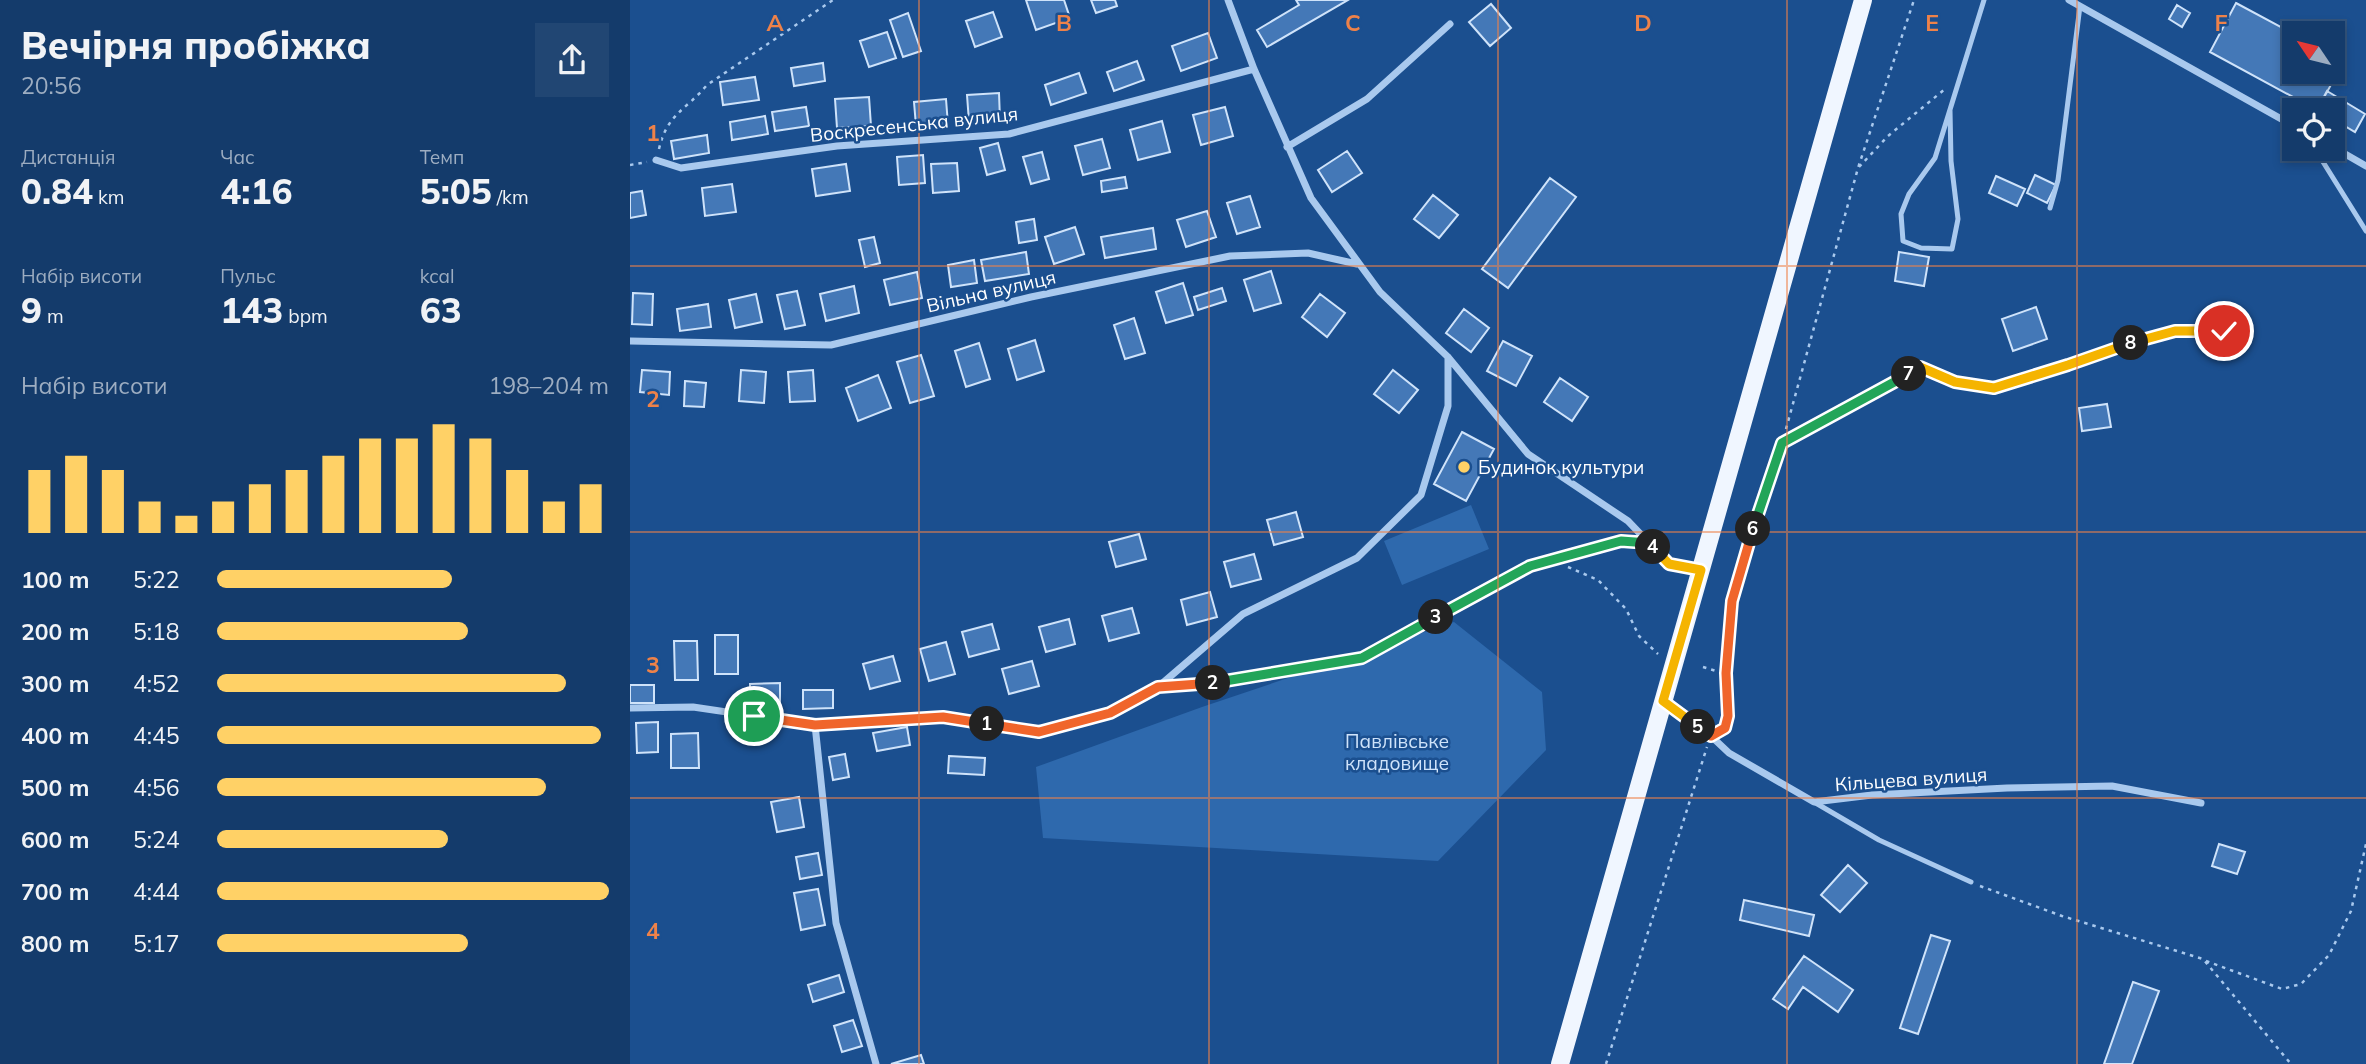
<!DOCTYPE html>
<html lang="uk">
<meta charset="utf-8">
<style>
body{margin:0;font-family:Mulish,sans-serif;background:#214673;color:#f1f3f6;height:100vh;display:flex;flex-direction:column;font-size:26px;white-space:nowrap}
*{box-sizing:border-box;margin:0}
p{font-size:23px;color:#9dadc1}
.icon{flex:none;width:38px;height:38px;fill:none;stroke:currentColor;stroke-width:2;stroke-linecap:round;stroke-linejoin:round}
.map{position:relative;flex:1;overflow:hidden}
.drawer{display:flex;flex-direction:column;background:#143b6b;width:630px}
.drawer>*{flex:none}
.needle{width:46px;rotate:305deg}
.tools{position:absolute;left:1652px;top:21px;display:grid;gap:14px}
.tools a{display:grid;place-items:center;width:63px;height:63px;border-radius:0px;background:#143b6b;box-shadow:0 4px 10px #0003,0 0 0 2px #33557e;font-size:35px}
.pin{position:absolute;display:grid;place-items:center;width:60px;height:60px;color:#fff;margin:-30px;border:4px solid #fff;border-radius:50%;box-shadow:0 2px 7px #0007}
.km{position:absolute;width:35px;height:35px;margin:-18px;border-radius:50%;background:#222;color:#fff;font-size:19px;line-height:35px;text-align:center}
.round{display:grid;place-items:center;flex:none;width:74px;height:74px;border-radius:0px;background:#214673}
.summary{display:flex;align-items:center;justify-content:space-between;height:119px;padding:0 21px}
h1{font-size:38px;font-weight:800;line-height:52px}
.stats{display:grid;grid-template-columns:repeat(3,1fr);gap:10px;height:119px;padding:7px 21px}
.stats div{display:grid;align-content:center}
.stats b{font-size:35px;font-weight:800}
.stats small{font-size:19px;font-weight:400}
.stats p{font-size:19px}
.chart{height:196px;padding:14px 21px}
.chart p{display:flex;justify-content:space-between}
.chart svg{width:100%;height:126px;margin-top:7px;stroke:#ffd166;stroke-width:6}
ul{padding:0 21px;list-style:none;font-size:23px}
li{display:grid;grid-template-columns:112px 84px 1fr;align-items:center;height:52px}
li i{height:18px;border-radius:9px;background:#ffd166}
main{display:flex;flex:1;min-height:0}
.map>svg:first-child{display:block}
</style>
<main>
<section class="drawer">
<div class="summary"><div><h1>Вечірня пробіжка</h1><p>20:56</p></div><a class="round"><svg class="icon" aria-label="share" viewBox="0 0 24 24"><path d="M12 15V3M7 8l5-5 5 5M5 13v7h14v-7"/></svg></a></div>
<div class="stats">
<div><p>Дистанція</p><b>0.84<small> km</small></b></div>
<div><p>Час</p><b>4:16</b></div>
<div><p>Темп</p><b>5:05<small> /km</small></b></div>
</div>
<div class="stats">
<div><p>Набір висоти</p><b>9<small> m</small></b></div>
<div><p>Пульс</p><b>143<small> bpm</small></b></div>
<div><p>kcal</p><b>63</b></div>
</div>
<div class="chart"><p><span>Набір висоти</span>198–204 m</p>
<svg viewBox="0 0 160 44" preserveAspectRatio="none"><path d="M5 44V22M15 44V17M25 44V22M35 44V33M45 44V38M55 44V33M65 44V27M75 44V22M85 44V17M95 44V11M105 44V11M115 44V6M125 44V11M135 44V22M145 44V33M155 44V27"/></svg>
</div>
<ul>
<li><b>100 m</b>5:22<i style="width:60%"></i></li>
<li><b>200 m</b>5:18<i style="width:64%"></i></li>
<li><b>300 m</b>4:52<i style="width:89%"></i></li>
<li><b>400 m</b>4:45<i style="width:98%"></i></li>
<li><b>500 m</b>4:56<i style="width:84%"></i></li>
<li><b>600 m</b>5:24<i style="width:59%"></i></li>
<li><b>700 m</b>4:44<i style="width:100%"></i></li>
<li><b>800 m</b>5:17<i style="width:64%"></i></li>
</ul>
</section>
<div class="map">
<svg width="1736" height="1064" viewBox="0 0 1736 1064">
<rect width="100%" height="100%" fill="#1b4f8f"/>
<path fill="#2e69ad" d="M841,505l18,44 -87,36 -18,-44z
M824,622l88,70 4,58 -108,111 -395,-23 -7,-71 166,-60z"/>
<path fill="#4478b7" stroke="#cfe3fa" stroke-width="2" d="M396,0h38l6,18 -34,12z
M461,0h24l2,6 -21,7z
M666,0h52l-81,47 -10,-17 42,-25z
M1606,3l58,31v38h16l22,11 -15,27 -107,-58z
M861,4l20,24 -21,18 -21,-24z
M1547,5l13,8 -8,14 -13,-8z
M363,12l9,25 -27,10 -9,-26z
M278,13l13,38 -18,6 -13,-37z
M257,32l9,26 -27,9 -9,-26z
M578,33l9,25 -36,13 -9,-25z
M507,61l7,19 -30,11 -7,-19z
M193,63l2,18 -31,5 -3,-18z
M449,73l7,20 -35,12 -6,-20z
M125,77l4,23 -36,5 -3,-23z
M1697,91l38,23 -10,18 -22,-13v-9h-16z
M369,93l1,27 -31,2 -2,-27z
M239,97l2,29 -34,2 -2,-29z
M316,99l2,26 -32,1 -2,-24z
M176,107l3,19 -34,5 -3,-19z
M595,107l8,29 -32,9 -8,-30z
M135,116l3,18 -36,6 -2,-18z
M532,121l8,31 -32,8 -8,-30z
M77,135l2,18 -35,6 -3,-18z
M472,139l8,29 -27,7 -8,-29z
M368,143l7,27 -18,5 -7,-27z
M717,151l15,22 -30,19 -14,-22z
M412,152l7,27 -18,5 -8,-27z
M293,155l2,28 -26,2 -2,-28z
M327,163l2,28 -26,2 -2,-29z
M216,164l4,27 -34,5 -4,-27z
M1405,175l21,10 -9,18 -20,-10z
M1366,176l29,13 -8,17 -28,-13z
M495,177l2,11 -25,4 -1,-11z
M920,178l26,19 -68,91 -26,-19z
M102,184l4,28 -31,4 -3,-28z
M12,191l4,24 -16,3v-25z
M803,195l25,20 -19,23 -25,-19z
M620,196l10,31 -23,7 -10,-31z
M577,211l9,26 -30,10 -9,-27z
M404,219l3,21 -18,3 -3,-21z
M445,227l9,27 -30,10 -9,-27z
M523,228l3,21 -51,9 -4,-21z
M244,237l6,26 -15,4 -6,-27z
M396,252l3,22 -44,7 -4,-21z
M1269,252l30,5 -5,29 -29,-5z
M344,260l3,23 -26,4 -3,-22z
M641,271l10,32 -27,8 -10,-31z
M287,272l5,26 -32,7 -6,-25z
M553,283l10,32 -27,8 -10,-31z
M224,286l5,27 -33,8 -6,-27z
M592,288l4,13 -28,9 -4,-13z
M167,291l8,34 -20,4 -8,-34z
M3,293l20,1 -1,31 -20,-1z
M126,294l6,28 -27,6 -6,-28z
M690,294l25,19 -18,24 -25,-20z
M78,304l3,23 -31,4 -3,-22z
M1406,307l11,32 -34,12 -11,-32z
M834,309l25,19 -18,24 -25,-19z
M504,318l11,35 -20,6 -11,-34z
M405,340l9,31 -27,9 -9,-31z
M873,341l29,15 -16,30 -29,-15z
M349,343l11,36 -24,8 -11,-36z
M291,355l13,41 -24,7 -13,-41z
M12,370l28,2 -1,23 -29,-3z
M111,370l25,2 -2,31 -25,-2z
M183,370l2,31 -25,1 -2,-30z
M763,370l25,20 -19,23 -25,-19z
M248,375l13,33 -33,13 -12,-33z
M930,378l28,19 -16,24 -28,-19z
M55,381l21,2 -2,24 -20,-1z
M1477,404l4,23 -29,4 -3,-23z
M832,432l32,17 -28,52 -32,-17z
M666,512l7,25 -29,8 -7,-25z
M509,534l7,25 -30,8 -7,-25z
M624,554l7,25 -30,8 -7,-25z
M580,592l7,25 -30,8 -6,-25z
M502,608l7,25 -30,8 -7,-25z
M439,619l6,25 -29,8 -7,-25z
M362,624l7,25 -30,8 -7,-25z
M85,635h23v39h-23z
M44,641h23l1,39h-23z
M316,642l9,32 -26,7 -9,-32z
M263,656l7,25 -30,8 -7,-25z
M402,661l7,25 -30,8 -7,-25z
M150,683v19h-30v-18z
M0,685h24v18h-24z
M173,690h30v18l-30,1z
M28,722v30l-21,1 -1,-30z
M277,727l3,18 -33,6 -4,-18z
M68,733l1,35h-28v-34z
M215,754l4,23 -16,3 -4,-23z
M319,756l36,2 -1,17 -36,-2z
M169,797l5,30 -27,5 -6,-30z
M1589,844l26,8 -8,22 -25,-8z
M188,853l4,22 -22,4 -4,-22z
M1218,865l19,18 -27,29 -19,-17z
M188,889l7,36 -24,5 -7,-37z
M1114,900l70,15 -5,21 -69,-16z
M1301,935l19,6 -32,93 -18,-6z
M1174,956l49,34 -15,22 -35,-25 -15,22 -15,-10z
M209,975l5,17 -31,10 -5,-17z
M1503,982l26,9 -27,73h-28z
M223,1020l9,26 -20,6 -8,-26z
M291,1055l3,9h-33z"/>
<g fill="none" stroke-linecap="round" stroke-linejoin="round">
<path stroke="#a9c9ee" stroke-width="2.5" stroke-dasharray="3.5 5" stroke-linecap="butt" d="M29,149c8,-35 26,-38 48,-64l126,-85
M0,165l17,-3
M1229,167l29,-31 57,-47
M1156,429l72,-261 56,-168
M938,567l30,13 28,29 13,27 19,18
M1073,667l13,4
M1350,886l82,30 141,43 88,105
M1576,961l76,28 19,-5 28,-29 22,-44 15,-67
M976,1064l101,-317"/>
<path stroke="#a9c9ee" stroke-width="5" d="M1320,110l1,51 7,58 -6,30 -31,-1 -18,-7 -2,-27 8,-20 26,-36 49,-158
M1685,149l51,82
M1420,208l8,-28 22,-174
M1184,802l65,38 92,42"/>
<path stroke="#a9c9ee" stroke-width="7" d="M598,0l26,69 57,129 69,94 68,65 80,97 100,67 41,43 31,6
M1439,0l225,126
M657,147l80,-48 83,-75
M1703,147l33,19
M26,160l25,8 156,-22 172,-12 245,-65
M0,341l201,4 200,-48 199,-41 78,-3 49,11
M529,687l63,-5 140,-24 168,-92 91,-25 28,2
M1034,701l47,35
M0,708l63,-1 122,18 128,-8 96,15 71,-19 48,-26 85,-73 114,-56 64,-63 27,-89v-49
M185,725l21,198 40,141
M1571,803l-89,-17 -105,2 -135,7 -58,7 -85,-49 -18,-17 14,-8 3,-12 -2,-43 6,-72 27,-94 23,-64 138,-76 35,14 40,7 73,-23 42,-16 65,-18h49"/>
<path stroke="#f0f6ff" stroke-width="18" d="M930,1064l303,-1064"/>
</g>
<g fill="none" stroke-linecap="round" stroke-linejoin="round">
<defs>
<path id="split-1" d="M124,716l61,9 128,-8 44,7"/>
<path id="split-2" d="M357,724l52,8 71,-19 48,-26 55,-4"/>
<path id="split-3" d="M583,683l149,-25 74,-41"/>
<path id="split-4" d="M806,617l94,-51 91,-25 28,2 4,4"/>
<path id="split-5" d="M1023,547l16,17 32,6 -38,131 35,26"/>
<path id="split-6" d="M1068,727l13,9 14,-8 3,-12 -2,-43 6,-72 21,-72"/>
<path id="split-7" d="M1123,529l29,-86 127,-69"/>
<path id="split-8" d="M1279,374l11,-7 35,15 39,6 74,-23 63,-22"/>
<path id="split-9" d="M1501,343l44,-12h49"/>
</defs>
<use href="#split-1" stroke="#fff" stroke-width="14"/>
<use href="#split-2" stroke="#fff" stroke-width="14"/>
<use href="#split-3" stroke="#fff" stroke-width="14"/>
<use href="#split-4" stroke="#fff" stroke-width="14"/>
<use href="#split-5" stroke="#fff" stroke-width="14"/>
<use href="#split-6" stroke="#fff" stroke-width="14"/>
<use href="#split-7" stroke="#fff" stroke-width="14"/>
<use href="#split-8" stroke="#fff" stroke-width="14"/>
<use href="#split-9" stroke="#fff" stroke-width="14"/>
<use href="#split-1" stroke="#f0652b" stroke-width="9"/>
<use href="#split-2" stroke="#f0652b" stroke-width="9"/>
<use href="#split-3" stroke="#22a559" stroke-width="9"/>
<use href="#split-4" stroke="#22a559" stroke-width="9"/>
<use href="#split-5" stroke="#f5b400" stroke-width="9"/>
<use href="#split-6" stroke="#f0652b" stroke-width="9"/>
<use href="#split-7" stroke="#22a559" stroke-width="9"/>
<use href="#split-8" stroke="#f5b400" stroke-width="9"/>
<use href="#split-9" stroke="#f5b400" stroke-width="9"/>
</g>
<path fill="none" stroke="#ee8249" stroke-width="2" stroke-opacity="0.55" d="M289,0v1064M579,0v1064M868,0v1064M1157,0v1064M1447,0v1064M0,266h1736M0,532h1736M0,798h1736"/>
<circle fill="#ffd166" stroke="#1b4f8f" stroke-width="2.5" cx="834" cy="467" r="7"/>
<g text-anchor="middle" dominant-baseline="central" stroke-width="5" stroke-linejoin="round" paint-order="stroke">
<g font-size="19" fill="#fff" stroke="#1b4f8f">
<text transform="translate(284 124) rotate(-6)">Воскресенська вулиця</text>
<text transform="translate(361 291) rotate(-13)">Вільна вулиця</text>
<text transform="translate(1281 779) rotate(-4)">Кільцева вулиця</text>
</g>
<g font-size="19" fill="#fff" stroke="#1b4f8f" text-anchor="start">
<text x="848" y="467">Будинок культури</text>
</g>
<g font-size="19" fill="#cfe3fa" stroke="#1b4f8f">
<text x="767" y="741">Павлівське<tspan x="767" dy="22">кладовище</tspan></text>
</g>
</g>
<g font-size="23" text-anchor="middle" font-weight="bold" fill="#ee8249" stroke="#1b4f8f" stroke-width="5" stroke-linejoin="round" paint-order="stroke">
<text x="145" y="31">A</text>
<text x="434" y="31">B</text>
<text x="723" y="31">C</text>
<text x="1013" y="31">D</text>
<text x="1302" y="31">E</text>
<text x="1591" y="31">F</text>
<text x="23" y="141">1</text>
<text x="23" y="407">2</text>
<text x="23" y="673">3</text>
<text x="23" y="939">4</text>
</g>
</svg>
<div class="tools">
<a><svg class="needle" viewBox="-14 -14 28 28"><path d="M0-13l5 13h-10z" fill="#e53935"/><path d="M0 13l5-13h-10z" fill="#9dadc1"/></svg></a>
<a><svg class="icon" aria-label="locate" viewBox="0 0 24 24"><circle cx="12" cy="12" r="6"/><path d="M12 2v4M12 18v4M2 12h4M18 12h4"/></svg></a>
</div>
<div class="pin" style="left:124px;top:716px;background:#1e9e55"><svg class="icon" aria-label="arrive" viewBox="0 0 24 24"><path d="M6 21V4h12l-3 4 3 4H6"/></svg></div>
<div class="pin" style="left:1594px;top:331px;background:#d93025"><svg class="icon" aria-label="check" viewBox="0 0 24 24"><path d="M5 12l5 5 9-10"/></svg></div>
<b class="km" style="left:357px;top:724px">1</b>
<b class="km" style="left:583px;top:683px">2</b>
<b class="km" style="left:806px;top:617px">3</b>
<b class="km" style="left:1023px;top:547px">4</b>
<b class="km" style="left:1068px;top:727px">5</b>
<b class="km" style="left:1123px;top:529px">6</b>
<b class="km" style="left:1279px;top:374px">7</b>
<b class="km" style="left:1501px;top:343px">8</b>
</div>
</main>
